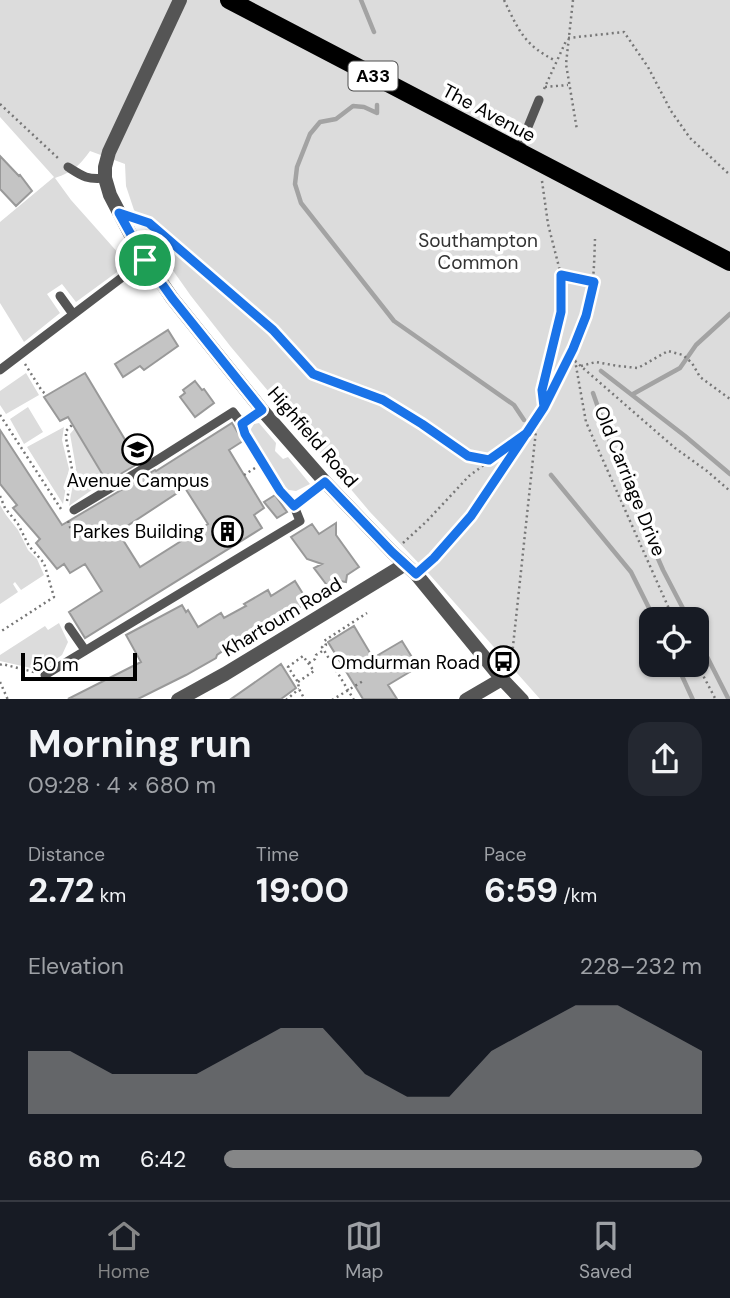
<!DOCTYPE html>
<meta charset="utf-8">
<style>
body{margin:0;font-family:"DM Sans",sans-serif;background:#242831;color:#f1f3f6;height:100vh;display:flex;flex-direction:column;font-size:26px;white-space:nowrap}
*{box-sizing:border-box;margin:0}
p{font-size:23px;color:#9ea1a6}
.icon{flex:none;width:38px;height:38px;fill:none;stroke:currentColor;stroke-width:2;stroke-linecap:round;stroke-linejoin:round}
.map{position:relative;height:699px;overflow:hidden}
.side{display:flex;flex-direction:column;background:#171b24;flex:1}
.side>*{flex:none}
.buttons{position:absolute;left:639px;top:607px;display:grid;gap:14px}
.buttons a{display:grid;place-items:center;width:70px;height:70px;border-radius:14px;background:#171b24;box-shadow:0 2px 5px #0004;font-size:35px}
.scale{position:absolute;left:21px;bottom:18px;width:116px;box-sizing:border-box;padding-left:7px;border:4px solid #000;border-top:0;font-size:19px;line-height:24px;white-space:nowrap;color:#000;-webkit-text-stroke:5px #fff;paint-order:stroke}
.pin{position:absolute;display:grid;place-items:center;width:60px;height:60px;color:#fff;margin:-30px;border:4px solid #fff;border-radius:50%;box-shadow:0 2px 7px #0007}
.round{display:grid;place-items:center;flex:none;width:74px;height:74px;border-radius:21px;background:#242831}
.head{display:flex;align-items:center;justify-content:space-between;height:119px;padding:0 28px}
h1{font-size:38px;font-weight:700;line-height:52px}
.figures{display:grid;grid-template-columns:repeat(3,1fr);gap:10px;height:119px;padding:7px 28px}
.figures div{display:grid;align-content:center}
.figures b{font-size:35px;font-weight:700}
.figures small{font-size:19px;font-weight:400}
.figures p{font-size:19px}
.chart{height:196px;padding:14px 28px}
.chart p{display:flex;justify-content:space-between}
.chart svg{width:100%;height:126px;margin-top:7px;fill:#858687;opacity:.7}
ul{padding:0 28px;list-style:none;font-size:23px}
li{display:grid;grid-template-columns:112px 84px 1fr;align-items:center;height:52px}
li i{height:18px;border-radius:9px;background:#858687}
.dock{display:flex;justify-content:space-around;align-items:center;height:98px;border-top:2px solid #363941;background:#171b24;font-size:19px;color:#9ea1a6}
.dock a{display:grid;justify-items:center;gap:4px}
.dock .current{color:#858687}
.map>svg:first-child{display:block}
</style>
<div class="map">
<svg width="730" height="700" viewBox="0 0 730 700">
<rect width="100%" height="100%" fill="#fff"/>
<path fill="#dcdcdc" fill-rule="evenodd" d="M0,0h730v699h-190l-110,-124 -60,-63 -139,-165 -40,-51 -36,-51 -21,-35 -8,-24 -1,-22 -35,-13c-11,15 -17,21 -35,27l16,22 57,64 -52,38 -14,-18 -15,10 13,19 -36,29 -24,-39v-81l54,-45 -54,-60zM651,620h45v45h-45z
M26,373l13,22 -33,19 -6,-9v-14z
M28,407l15,25 -19,12 -14,-25z
M259,423l17,20 -1,8 8,8 5,-2 22,27 -14,7 -14,-2 -34,-55 6,-10z
M64,427l-2,13 7,29 -6,35 -36,-57z
M75,428l31,52 -37,26 7,-38 -6,-34z
M0,505l6,10 12,15 10,20 9,9 7,16 -23,15 -6,-8 -2,2 5,8 -18,12z
M59,623l9,19 -6,13 -22,15 -40,-9v-6l45,-29 3,4z"/>
<g fill="none" stroke-linecap="round" stroke-linejoin="round">
<path stroke="#a3a3a3" stroke-width="4.5" d="M361,0l13,32
M377,105v8l-13,-6 -11,-1 -17,13 -16,3 -10,12 -13,33 -2,17 6,19 93,118 120,84 10,15
M601,371l84,65 45,38
M593,393l29,83 41,94 26,50
M633,394l47,-26 16,-23 34,-31
M551,475l80,97 24,48
M696,635l33,65
M677,665l16,35"/>
</g>
<path fill="#c4c4c4" stroke="#999" stroke-width="2" fill-rule="evenodd" d="M0,156l19,20 1,-1 12,16 -16,15 -16,-17z
M168,330l10,16 -34,24 -4,-4 -17,11 -8,-13z
M85,373l54,90 -32,19 -39,-65 -8,4 -16,-24z
M195,381l7,9 2,-1 10,14 -19,14 -15,-20 5,-4 -2,-3z
M232,423l11,18 -14,9 35,58 -10,7 8,13 -177,110 -16,-26 33,-21 -17,-27 -15,9 -6,-9 -7,5 -21,-26 4,-4 -27,-31 4,-3 -17,-21v-54l62,95 93,-55 1,1zM185,488l23,36 -68,43 -22,-35z
M275,495l12,17 -10,6 -13,-16z
M336,523v12l23,32 -12,8 -1,7 -6,-1 -11,7 -15,-20 8,-4 -15,-5 -16,-22 21,-13 7,10z
M295,581l13,21 -59,37 -1,-2 -17,11 -1,-2 -13,9 -1,3 -30,17 -48,24h-70l73,-37 -15,-27 56,-30 4,7 2,-2 10,17 23,-14 3,5 22,-12 -2,-2 24,-14 3,6z
M354,626l19,32 29,-17 16,26 -30,18 9,14h-34l-35,-57z
M281,664l15,24 -15,11h-50z"/>
<g fill="none" stroke-linecap="round" stroke-linejoin="round">
<defs>
<path id="primary" d="M229,0l501,262"/>
</defs>
<use href="#primary" stroke="#dbdbdb" stroke-width="19"/>
<path stroke="#777" stroke-width="2.5" stroke-dasharray="2 3.5" stroke-linecap="butt" d="M504,0c15,31 20,45 52,61
M573,0l-7,64 11,66
M568,38l56,-6 24,35 23,44 19,27 40,37
M545,87l23,-2
M544,89l22,-48
M0,104l59,55
M542,181l6,43 13,51v37l-19,78 2,17
M142,221l7,3 124,106 40,44 70,26 39,23 46,33 21,4
M561,275l33,7
M573,349l13,73 88,198
M575,361l100,87 32,23 23,20
M25,364l17,27 5,4
M581,366l15,-4 22,4 20,2 30,-17 15,4 9,8 8,14 30,22
M0,415l61,94
M245,434l30,48
M244,475l19,-12
M0,496l5,12 13,16 11,22 15,17 10,34 -54,35
M67,501l5,-32 -6,-31v-7l7,-7
M68,521l3,9
M403,543l24,-22 42,-45 57,-42
M426,565c30,-27 52,-59 74,-92 33,-48 66,-98 85,-155 9,-26 9,-52 10,-79
M696,662l20,38
M309,663l6,-4 1,-4 8,-5
M0,665l2,-1 32,8
M511,665l26,-244
M0,682l8,18
M298,682l16,-11 -11,-15 -15,11 10,15 1,7 6,11
M286,700l13,-11
M332,700l31,-19
M354,700l-32,-53 4,-2 -2,-4 43,-28"/>
<path stroke="#555" stroke-width="9" d="M518,151l21,-51
M68,167c14,9 19,13 37,11
M60,296l13,18
M0,370l145,-110
M280,491l14,15
M74,510l80,-48 79,-50 9,12 20,-14
M69,627l16,23
M45,675l255,-154 -6,-15 31,-24"/>
<path stroke="#555" stroke-width="14" d="M180,0l-71,152 -4,15v11l5,17 26,50 36,53 90,112 63,72 67,70 24,22 86,105 20,21
M178,700l47,-26 174,-106 5,-5
M466,700l36,-21"/>
<use href="#primary" stroke="#000" stroke-width="18"/>
</g>
<g fill="none" stroke-linecap="round" stroke-linejoin="round">
<defs>
<path id="route" d="M145,260l27,38 90,112 -20,14 3,10 35,57 14,15 31,-24 67,70 24,22 18,-16 37,-42 73,-109 29,-58 13,-33 8,-34 -33,-7v37l-19,78 2,17 -17,26 -38,27 -21,-4 -46,-32 -39,-24 -70,-26 -40,-44 -124,-107 -30,-10 26,47"/>
</defs>
<use href="#route" stroke="#fff" stroke-width="14"/>
<use href="#route" stroke="#1a73e8" stroke-width="9"/>
</g>
<defs>
<symbol id="university-ring" viewBox="-11 -11 22 22"><circle r="9.5" fill="#fff" stroke="#000" stroke-width="1.5"/><path d="M0-5L7-2L0 1L-7-2ZM-4 1L0 2.5L4 1V4Q0 6-4 4Z" fill="#000"/></symbol>
<symbol id="building-ring" viewBox="-11 -11 22 22"><circle r="9.5" fill="#fff" stroke="#000" stroke-width="1.5"/><path d="M-4-6H4V6H1V3H-1V6H-4ZM-2.5-4.3h1.7v1.8h-1.7ZM.8-4.3h1.7v1.8H.8ZM-2.5-1h1.7V.8h-1.7ZM.8-1h1.7V.8H.8Z" fill="#000"/></symbol>
<symbol id="bus-ring" viewBox="-11 -11 22 22"><circle r="9.5" fill="#fff" stroke="#000" stroke-width="1.5"/><path d="M-5-6H5V4H4V6H2V4H-2V6H-4V4H-5ZM-3.5-4V0h7V-4ZM-3.5 1.2v1.5H-2V1.2ZM2 1.2v1.5H3.5V1.2Z" fill="#000"/></symbol>
</defs>
<g fill-rule="evenodd">
<use href="#university-ring" x="120" y="432" width="35" height="35"/>
<use href="#building-ring" x="210" y="514" width="35" height="35"/>
<use href="#bus-ring" x="486" y="644" width="35" height="35"/>
</g>
<g text-anchor="middle" dominant-baseline="central" stroke-width="7" stroke-linejoin="round" paint-order="stroke">
<rect fill="#fff" stroke="#4c4c4c" stroke-width="2" x="348.5" y="61.5" width="49" height="29" rx="5"/>
<g font-size="18" font-weight="bold" fill="#000">
<text x="373" y="76">A33</text>
</g>
<g font-size="19" fill="#000" stroke="#fff">
<text transform="translate(489 113) rotate(28)">The Avenue</text>
<text transform="translate(313 437) rotate(49)">Highfield Road</text>
<text transform="translate(630 481) rotate(68)">Old Carriage Drive</text>
<text transform="translate(282 617) rotate(-31)">Khartoum Road</text>
</g>
<g font-size="19" fill="#333" stroke="#fff">
<text x="478" y="240">Southampton<tspan x="478" dy="22">Common</tspan></text>
</g>
<g font-size="19" fill="#000" stroke="#fff" text-anchor="end">
<text x="138" y="480" text-anchor="middle">Avenue Campus</text>
<text x="204" y="531">Parkes Building</text>
<text x="480" y="662">Omdurman Road</text>
</g>
</g>
</svg>
<div class="buttons">
<a><svg class="icon" aria-label="locate" viewBox="0 0 24 24"><circle cx="12" cy="12" r="6"/><path d="M12 2v4M12 18v4M2 12h4M18 12h4"/></svg></a>
</div>
<div class="scale">50 m</div>
<div class="pin" style="left:145px;top:260px;background:#1e9e55"><svg class="icon" aria-label="arrive" viewBox="0 0 24 24"><path d="M6 21V4h12l-3 4 3 4H6"/></svg></div>
</div>
<section class="side">
<div class="head"><div><h1>Morning run</h1><p>09:28 · 4 × 680 m</p></div><a class="round"><svg class="icon" aria-label="share" viewBox="0 0 24 24"><path d="M12 15V3M7 8l5-5 5 5M5 13v7h14v-7"/></svg></a></div>
<div class="figures">
<div><p>Distance</p><b>2.72<small> km</small></b></div>
<div><p>Time</p><b>19:00</b></div>
<div><p>Pace</p><b>6:59<small> /km</small></b></div>
</div>
<div class="chart"><p><span>Elevation</span>228–232 m</p>
<svg viewBox="0 0 160 44" preserveAspectRatio="none"><path d="M0 44V22L10 22L20 30L30 30L40 30L50 22L60 14L70 14L80 30L90 38L100 38L110 22L120 14L130 6L140 6L150 14L160 22V44z"/></svg>
</div>
<ul>
<li><b>680 m</b>6:42<i style="width:100%"></i></li>
</ul>
</section>
<nav class="dock">
<a class="current"><svg class="icon" aria-label="home" viewBox="0 0 24 24"><path d="M3 11l9-7 9 7M6 9v11h12V9"/></svg>Home</a>
<a><svg class="icon" aria-label="map" viewBox="0 0 24 24"><path d="M3 6l6-2 6 2 6-2v14l-6 2-6-2-6 2zM9 4v14M15 6v14"/></svg>Map</a>
<a><svg class="icon" aria-label="saved" viewBox="0 0 24 24"><path d="M7 4h10v16l-5-4-5 4z"/></svg>Saved</a>
</nav>
